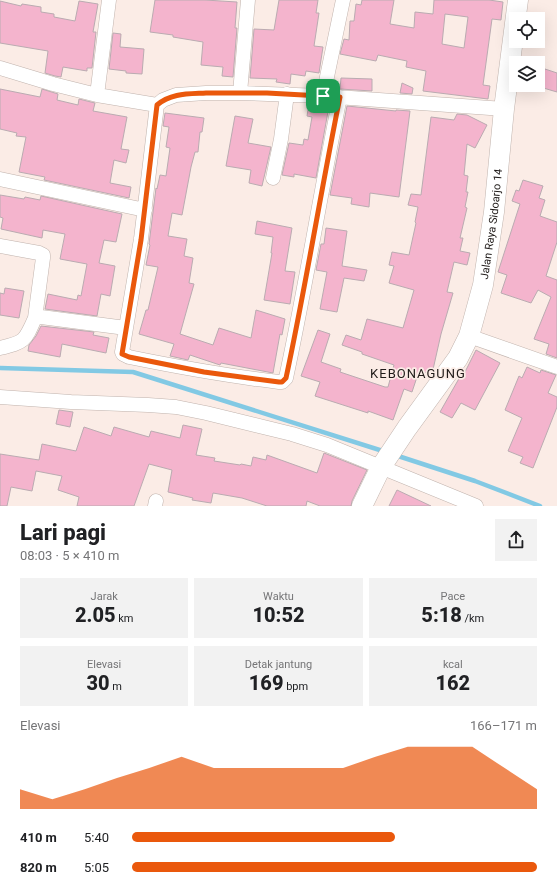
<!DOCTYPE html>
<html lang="id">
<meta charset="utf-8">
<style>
body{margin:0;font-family:Roboto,sans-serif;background:#f2f2f2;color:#202124;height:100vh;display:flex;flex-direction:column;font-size:15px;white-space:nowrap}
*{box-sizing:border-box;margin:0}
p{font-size:13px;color:#757577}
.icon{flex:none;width:22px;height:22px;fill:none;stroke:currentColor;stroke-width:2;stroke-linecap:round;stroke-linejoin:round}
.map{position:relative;height:506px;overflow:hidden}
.sheet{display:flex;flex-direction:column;background:#fff;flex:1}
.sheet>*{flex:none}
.tools{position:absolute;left:509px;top:12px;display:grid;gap:8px}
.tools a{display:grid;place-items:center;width:36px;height:36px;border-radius:0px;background:#fff;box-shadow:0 4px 16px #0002;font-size:20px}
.pin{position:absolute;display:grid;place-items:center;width:34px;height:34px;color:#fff;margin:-17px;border-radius:8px;box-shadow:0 2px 6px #0006}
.round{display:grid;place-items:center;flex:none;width:42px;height:42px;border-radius:0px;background:#f2f2f2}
.overview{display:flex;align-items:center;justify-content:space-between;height:68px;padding:0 20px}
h1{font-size:22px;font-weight:800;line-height:30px}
.stats{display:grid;grid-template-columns:repeat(3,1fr);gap:6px;height:68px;padding:4px 20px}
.stats div{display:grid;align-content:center;border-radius:0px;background:#f2f2f2;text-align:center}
.stats b{font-size:20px;font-weight:800}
.stats small{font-size:11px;font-weight:400}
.stats p{font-size:11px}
.chart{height:112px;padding:8px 20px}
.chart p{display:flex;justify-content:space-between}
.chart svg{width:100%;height:72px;margin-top:4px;fill:#ea580c;opacity:.7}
ul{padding:0 20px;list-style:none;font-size:13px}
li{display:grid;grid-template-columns:64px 48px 1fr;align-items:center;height:30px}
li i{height:10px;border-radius:5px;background:#ea580c}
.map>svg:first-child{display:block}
</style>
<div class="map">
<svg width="557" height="506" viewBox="0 0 557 506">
<rect width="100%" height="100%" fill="#fbece6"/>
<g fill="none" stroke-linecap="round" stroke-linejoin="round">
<path stroke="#82c9e4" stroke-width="4.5" d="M0,368l133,4 253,80
M395,455l80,26 65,25"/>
</g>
<path fill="#f4b4cd" stroke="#baabb1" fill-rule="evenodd" d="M155,0h50l32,2 -2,26h2l-4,49 -11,-1 1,-9 -22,-2 2,-23 -30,-5v-2l-23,-3z
M279,0h39l-2,13h3l-5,33 9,1 -4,26 -13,-2 -1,5 -14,-2 -1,10 -14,-2 1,-3 -27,-1 4,-49 20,1z
M362,0h32l-4,24 24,4 1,-16 18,2 1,-14h55l14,2 -2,18 -9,-1 -9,66 7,1 -2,13 -65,-8 3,-20 -20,-4 1,-6 -29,-6 -2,6 -36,-7 4,-15 5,1 1,-19h4l2,-17 5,1zM445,14l23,3 -4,31 -22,-4z
M0,1l21,5 1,-2 19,3v5l13,2v3l21,4 4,-20 19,3 -5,28h3l-4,36h-5v3l-24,-4 -2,10 -6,-1 -10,-3 3,-22 -48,-8z
M113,33l8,1 -1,13 24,2 -2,25 -16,-1v-2l-17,-2z
M545,69l12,4v19l-17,-5z
M341,78l31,1v12l-32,-2z
M402,83l11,5 -1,6 -12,-1z
M0,89l40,8 2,-8 16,5 -1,6 21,5 1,-6 16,4 -2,8 34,6 -6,32 8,1 -3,13 -12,-3 -4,23 21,4 -2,11 -85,-18 1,-3 -26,-5 7,-35 -10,-1 1,-3 -17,-4z
M309,104l20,2 -13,72 -22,-4v3l-12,-2 7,-32 14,2 1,-6 4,1 4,-23 -5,-1z
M347,106l49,5v-1l14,1 -11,86 -29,-4 -1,14 -18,-3 1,-6 -22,-3z
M165,113l39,5 -2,14h-2l-2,20h-3l-4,15 -9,48 -10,-2 -4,23 19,3 -3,17 9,2 -4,25 5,1 -14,50 33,11 6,-17 32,10 5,-28 29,9 -3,16 -2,-1 -7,39 -52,-10 -1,2 -30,-10 -2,5 -18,-4 4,-12 -35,-10 7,-24h2l10,-43 -12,-2 4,-20 -1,-1 7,-56 1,1 3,-14 6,1 4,-28 -4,-1 3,-20 -6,-1z
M457,114l10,1 20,10 -12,23 -8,-4 -3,31 4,1 -2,16h2l-3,15 2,1 -7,30h3l-3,13 10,2 -3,12 -13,-3 -7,30 6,1 -12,41 -9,40 -13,-3 -7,21 -8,-3 -11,31 -25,-9v2l-53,-17 5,-14 -19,-6 17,-46 12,4 -9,28 20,7 -1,3 45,15h3l6,-22 -32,-11v-2l-20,-7 4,-10 15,5 6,-21 36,9 11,-38 -25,-7 5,-17 -5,-1 3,-13 17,3 7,-32 -1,-1 3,-15 -10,-2 3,-11 10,1 10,-78 23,3z
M235,116l18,3 -5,24 23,4 -9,39 -13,-3 2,-13 -25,-4z
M523,180l20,6 -4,12 6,2 -5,16 17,6v20l-11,34 11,4v78l-11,-4 3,-10 -15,-5 17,-42 -13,-7 -7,13 -30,-10 6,-18 -9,-3 22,-68 -8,-3 4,-11 3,1z
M0,195l24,4 1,-2 15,3 1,-4 81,18 -6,28 -12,-2 -5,23 16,3 -5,30 -9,-2 -4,22 -52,-7 3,-15 29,6 1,-5 3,1 6,-32 -27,-5 5,-25 -22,-4 -1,8 -41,-9 2,-11 -3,-1z
M257,221l35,7 -7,43 10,1 -5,32 -26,-4 8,-47h-1l2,-16 -18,-3z
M326,228l21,3 -5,35 25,4 -3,11 -20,-3 -7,34 -17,-3 7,-37 -11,-2 5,-26h3z
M5,288l19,3 -5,27 -19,-3v-22l4,1z
M41,326l53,6 -1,3 16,3 -3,15 -44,-9 -2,13 -32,-6 1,-6 7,-9z
M476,350l24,13 -25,47 -14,-7 -9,15 -12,-6 21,-37 2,1z
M527,367l13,6 1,-3 15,5 -8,18 9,4v10l-24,61 -13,-5 3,-6 -15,-6 14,-33 -17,-8 14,-34 3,2z
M59,410l14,2 -3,15 -14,-3z
M183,425l19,4 -6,26 19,3 -1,3 26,4 1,-1 10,2 2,-9 13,3 1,-5 50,18 7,-20 43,17 -15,31 -1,5h-31l-13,-5 -1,5h-39l-25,-8 -29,-5 -2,10 -19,-3 1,-2 -25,-6 4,-22 -23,-6 -15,42h-57l2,-9 -21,-7 4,-14 -26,-5 -4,20 -21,-4 -4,19h-7v-52l39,6 3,-16 34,7 8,-24 27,9 3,-9 35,10 2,-6 29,7z
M397,490l34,16h-42z"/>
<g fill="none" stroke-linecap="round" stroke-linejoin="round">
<defs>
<path id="street" d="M0,68l53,16 44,11 60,10
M240,93l8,-93
M97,95l12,-95
M323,96l20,-96
M273,178l8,-39 6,-45
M0,179l145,31
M0,246l39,7 4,2v3l-8,60
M126,328l-4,24 1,2 6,3c49,10 99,19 150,25h3l4,-4c20,-93 35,-188 54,-281
M469,336l88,31
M0,348c25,-6 25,-7 35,-30l6,-1 85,11 15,-89 16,-134 6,-5 13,-5 30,-2h34l83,3 181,13
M0,397l71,5 77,3 28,2 30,6 86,21 35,11 149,61
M155,506l1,-5"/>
<g id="secondary">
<path id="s1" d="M362,506l19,-39 26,-39 51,-70 11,-22 14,-51 11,-73 10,-103 14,-109"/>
</g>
</defs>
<use href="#street" stroke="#c0b3ad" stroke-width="15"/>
<use href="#secondary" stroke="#c0b3ad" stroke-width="21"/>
<use href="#street" stroke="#fff" stroke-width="14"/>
<use href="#secondary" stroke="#fff" stroke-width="20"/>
</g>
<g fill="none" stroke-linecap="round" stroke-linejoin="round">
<defs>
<path id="route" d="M206,93h61l73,4c-19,93 -34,188 -54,281l-4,4h-3l-75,-10 -75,-15 -7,-3 19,-114 16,-135c14,-12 31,-11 49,-12z"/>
</defs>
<use href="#route" stroke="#fff" stroke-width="8"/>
<use href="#route" stroke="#ea580c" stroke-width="5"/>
</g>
<g text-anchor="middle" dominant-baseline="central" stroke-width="3.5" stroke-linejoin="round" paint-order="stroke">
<g font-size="11" fill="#201b19" stroke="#fbece6">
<text stroke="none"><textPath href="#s1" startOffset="316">Jalan Raya Sidoarjo 14</textPath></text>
</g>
<g font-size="13" letter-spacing="1" fill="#201b19" stroke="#fbece6">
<text x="418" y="373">KEBONAGUNG</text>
</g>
</g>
</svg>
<div class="tools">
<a><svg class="icon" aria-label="locate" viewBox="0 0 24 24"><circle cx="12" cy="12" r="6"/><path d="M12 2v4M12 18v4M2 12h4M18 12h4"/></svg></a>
<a><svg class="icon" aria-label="layers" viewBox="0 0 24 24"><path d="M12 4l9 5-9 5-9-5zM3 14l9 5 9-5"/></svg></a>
</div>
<div class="pin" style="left:323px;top:96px;background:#1e9e55"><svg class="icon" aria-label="arrive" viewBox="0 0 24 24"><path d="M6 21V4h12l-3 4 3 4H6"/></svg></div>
</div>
<section class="sheet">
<div class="overview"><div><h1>Lari pagi</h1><p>08:03 · 5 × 410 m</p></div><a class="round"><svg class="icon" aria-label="share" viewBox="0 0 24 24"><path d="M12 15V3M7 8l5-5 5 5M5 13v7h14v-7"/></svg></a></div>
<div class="stats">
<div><p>Jarak</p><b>2.05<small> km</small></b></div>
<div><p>Waktu</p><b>10:52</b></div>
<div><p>Pace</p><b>5:18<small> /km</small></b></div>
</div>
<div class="stats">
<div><p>Elevasi</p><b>30<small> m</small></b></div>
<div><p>Detak jantung</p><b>169<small> bpm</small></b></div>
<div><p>kcal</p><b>162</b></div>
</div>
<div class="chart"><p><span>Elevasi</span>166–171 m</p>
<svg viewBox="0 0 160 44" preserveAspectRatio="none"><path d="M0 44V32L10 38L20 32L30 25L40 19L50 12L60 19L70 19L80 19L90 19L100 19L110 12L120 6L130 6L140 6L150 19L160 32V44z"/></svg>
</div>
<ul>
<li><b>410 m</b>5:40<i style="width:65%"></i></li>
<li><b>820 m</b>5:05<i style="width:100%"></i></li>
</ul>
</section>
